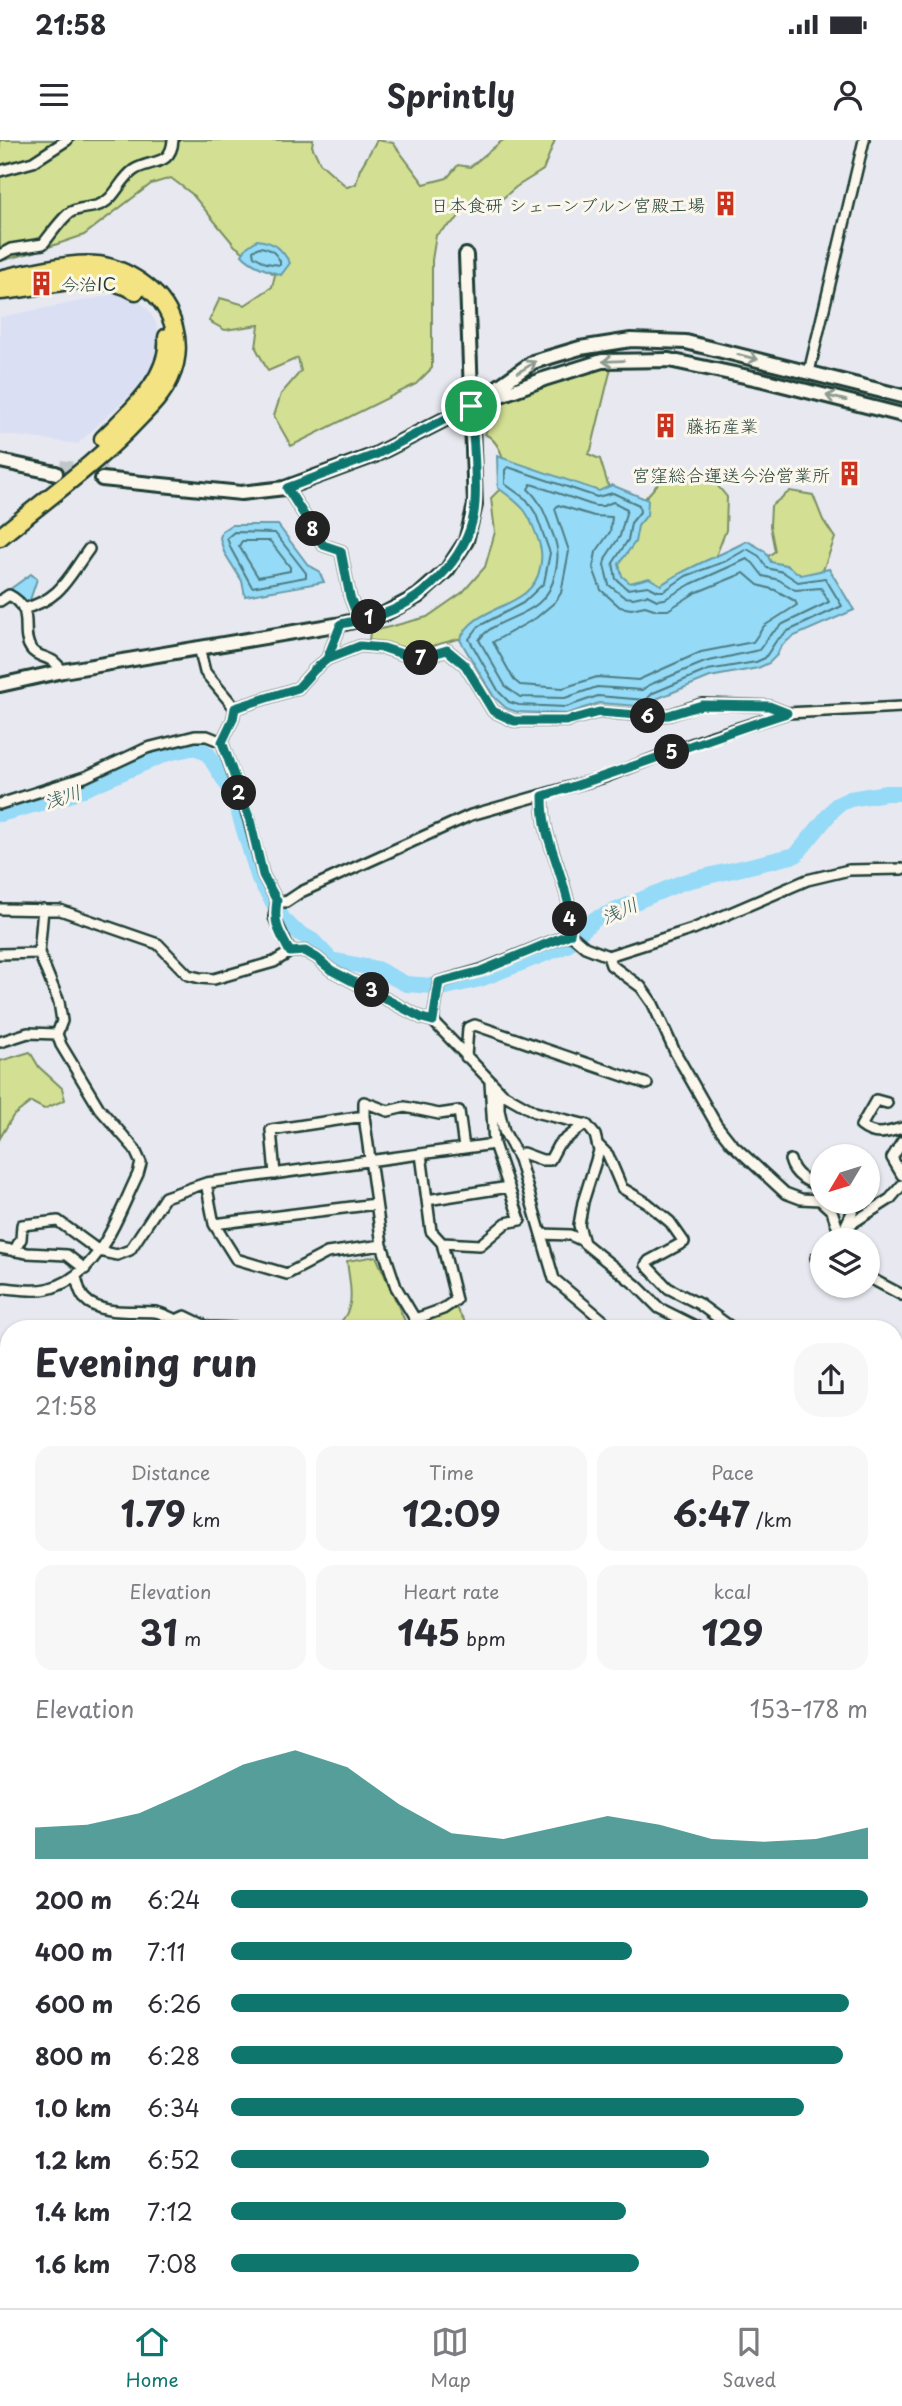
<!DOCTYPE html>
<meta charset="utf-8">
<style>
body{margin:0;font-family:"Playpen Sans","Klee One",sans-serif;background:#f7f7f7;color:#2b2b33;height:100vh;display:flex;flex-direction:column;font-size:26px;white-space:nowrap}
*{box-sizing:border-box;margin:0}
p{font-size:23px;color:#7c7c81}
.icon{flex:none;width:38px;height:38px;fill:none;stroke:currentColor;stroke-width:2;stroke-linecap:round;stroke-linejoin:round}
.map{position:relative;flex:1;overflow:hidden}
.side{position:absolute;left:0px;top:1180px;width:903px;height:989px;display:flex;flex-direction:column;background:#fff;border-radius:28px 28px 0 0;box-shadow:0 2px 5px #0004}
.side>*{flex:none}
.needle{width:46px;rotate:232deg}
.buttons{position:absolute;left:810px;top:1004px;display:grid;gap:14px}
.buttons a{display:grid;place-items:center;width:70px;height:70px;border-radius:50%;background:#fff;box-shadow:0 2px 5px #0004;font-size:35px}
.pin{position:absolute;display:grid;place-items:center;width:60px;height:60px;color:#fff;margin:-30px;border:4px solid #fff;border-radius:50%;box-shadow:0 2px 7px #0007}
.km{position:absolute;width:35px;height:35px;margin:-18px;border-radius:50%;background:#222;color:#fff;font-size:19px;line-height:35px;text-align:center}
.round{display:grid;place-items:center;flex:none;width:74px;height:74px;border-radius:28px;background:#f7f7f7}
.headline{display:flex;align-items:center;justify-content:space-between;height:119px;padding:0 35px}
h1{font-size:38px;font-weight:700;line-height:52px}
.stats{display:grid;grid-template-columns:repeat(3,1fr);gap:10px;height:119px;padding:7px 35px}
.stats div{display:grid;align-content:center;border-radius:18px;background:#f7f7f7;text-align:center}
.stats b{font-size:35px;font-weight:700}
.stats small{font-size:19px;font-weight:400}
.stats p{font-size:19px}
.chart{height:196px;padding:14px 35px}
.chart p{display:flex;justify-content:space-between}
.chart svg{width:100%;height:126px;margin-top:7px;fill:#0f766e;opacity:.7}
ul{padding:0 35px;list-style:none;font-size:23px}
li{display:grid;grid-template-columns:112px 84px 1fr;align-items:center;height:52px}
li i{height:18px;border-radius:9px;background:#0f766e}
.status{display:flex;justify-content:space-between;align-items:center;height:49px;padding:0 35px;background:#fff;direction:ltr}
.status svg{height:19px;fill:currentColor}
header{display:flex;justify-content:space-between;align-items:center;height:91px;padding:0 35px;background:#fff;font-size:32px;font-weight:700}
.menu{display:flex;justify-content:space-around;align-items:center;height:98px;border-top:2px solid #e1e1e2;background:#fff;font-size:19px;color:#7c7c81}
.menu a{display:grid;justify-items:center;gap:4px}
.menu .on{color:#0f766e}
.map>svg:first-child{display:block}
</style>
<div class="status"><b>21:58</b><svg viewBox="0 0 49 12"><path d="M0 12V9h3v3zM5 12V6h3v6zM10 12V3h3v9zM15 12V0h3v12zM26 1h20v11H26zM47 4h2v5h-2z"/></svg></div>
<header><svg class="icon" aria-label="menu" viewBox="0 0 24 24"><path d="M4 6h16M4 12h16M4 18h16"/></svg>Sprintly<svg class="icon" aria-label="person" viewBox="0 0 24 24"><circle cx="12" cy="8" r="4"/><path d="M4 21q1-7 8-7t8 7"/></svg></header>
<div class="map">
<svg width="902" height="2168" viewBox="0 0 902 2168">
<rect width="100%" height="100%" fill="#e8e9f0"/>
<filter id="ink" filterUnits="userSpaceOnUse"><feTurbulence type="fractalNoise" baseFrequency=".0143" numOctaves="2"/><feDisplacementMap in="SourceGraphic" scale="14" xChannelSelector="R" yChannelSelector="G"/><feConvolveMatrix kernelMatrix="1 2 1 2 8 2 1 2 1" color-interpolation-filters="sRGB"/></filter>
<g filter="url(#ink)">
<path fill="#dbdff3" d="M121,153l14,5 12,10 9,14 5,23 -14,30 -14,17 -55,52 -78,-10v-117z"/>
<path fill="#d3e093" stroke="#798e64" stroke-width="2" d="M0,0h313l-1,6 8,17 27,24 9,-3 4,-15 17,-29 16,3 31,41 23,-6 11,-13 12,2 33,-27h52l-12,30 -27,17 -20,17 -21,-8 -19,24 -20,15 -4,25v108l-16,16 -125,62 -17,-30 7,-22 20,-23 -3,-13 -30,13 -12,-23 3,-23 -34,5 -16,-9 11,-23 25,7 27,-18 3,-12 -40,-29 -43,-52 -21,-16 -20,6 -67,51 -50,17 -34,9z
M612,224l-21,86 -3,4 12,5 14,45 20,7 28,-32c38,-7 39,-15 65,18l-1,33 -15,39 47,-5 17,-13 -5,-25 1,-20 19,-15 23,4 10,25 12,18 -18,48 -267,8 -57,36 -77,20 -47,-10 1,-8 57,-15 36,-25 22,-25 10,-35 -4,-34 18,-18c-5,-17 -7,-37 -24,-46l16,-40z
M30,912l9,15 23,21 3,12 -21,9 -13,-7 -18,14 -13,22v-77z
M376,1116l32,72h-73c23,-20 15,-40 12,-67z
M456,1168l8,12v8h-51z
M894,1611l8,4v24l-6,8z
M9,1693v87l-9,-4v-73z
M894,1819l8,7v329h-8z
M334,2160h39l-5,8h-40z
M622,2160h37l-2,8h-36z
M777,2160h98l-10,8h-102l7,-2z"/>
<path fill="#95daf7" stroke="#669ba9" stroke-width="2" d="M257,100c18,2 24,8 33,23l-9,12c-14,-5 -29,-9 -39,-20l5,-8z
M497,316l102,35 13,-6 36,15 -1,15 -9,11 -3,16 -16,22 3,12 8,7 19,-5 12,7c27,-19 57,-28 86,-44l18,10 6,11 15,3 15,10 28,-6 25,41 -62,27 -11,9 -4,9 -8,8 -11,5 -48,9 -54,22 -5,8 -52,-4 -32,11 -50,-2 -11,-4 -12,-11 -34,-57c15,-38 72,-29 80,-72 2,-10 2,-16 -1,-26 -11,-31 -14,-35 -41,-54z
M231,385h47l30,40 11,6 5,11 -79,14 -3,-15 -18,-29 -4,-14 2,-7z
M31,434l6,5 -8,24 -20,-13z
M0,1428l9,8v57l-4,2 -5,-1z
M9,1720v79l-9,1v-73z"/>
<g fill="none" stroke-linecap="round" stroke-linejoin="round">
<path stroke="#4e7c82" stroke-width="2" d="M259,107c11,1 16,5 21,14v4l-14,-2 -12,-7 -1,-5z
M508,327l89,30 16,-4 26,12 1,7 -9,11 -3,17 -15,23 3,16 11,10 21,-3 10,5h6l22,-15 40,-15 21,-12 12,7 8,12 16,4 15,10 27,-4 17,28 -54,25 -12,10 -11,17 -9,4 -48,8 -55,23 -7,7 -48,-4 -32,11 -47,-2 -10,-3 -10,-10 -30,-53 10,-13 44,-23 21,-20 6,-30 -14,-39 -9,-14 -22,-16v-14z
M531,344l64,22h8l10,-4 14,7 -7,27 -14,21 -2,8 5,20 15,12 9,1 14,-3 10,5 8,-1 26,-15 56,-25 6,4 10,13 16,4 16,10 26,-2 8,14 -46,22 -13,11 -11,15 -54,12 -56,23 -7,5 -45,-3 -32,11 -45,-1 -14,-10 -27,-47c19,-27 67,-20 76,-66 3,-14 4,-23 -1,-37 -7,-18 -12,-35 -26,-48z
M558,365l36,11 18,1 -2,15 -14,20 -3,16 8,22 19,17 11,2 14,-3 12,4h11l27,-17 49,-20 14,12 17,5 20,11 2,4 -33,21 -11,16 -52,10 -63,28 -41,-3 -34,11 -43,-3 -6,-5 -21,-38 43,-24 19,-16 6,-9 8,-42 -14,-42z
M234,392l41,1 31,40v4l-54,10 -21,-38 -4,-11z
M242,401h28l20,26v4l-32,6 -19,-31z"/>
<path stroke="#95daf7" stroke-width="16" d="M0,674l70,-19 98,-42 28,-6 12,7 25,40 26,85 24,40 11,11 19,11 18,19 46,9 29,15 40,3 34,-8 85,-33 30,-27 88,-37 113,-27 41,-50 13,-6 36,-6h16
M894,1498l8,-4
M321,2168l6,-8"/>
<path stroke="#c0c7ca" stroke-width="12" stroke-dasharray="12 6" stroke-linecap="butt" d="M60,326l46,6"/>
<defs>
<path id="street" d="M0,31l33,-9 34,-22
M0,115l11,-6 32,-5c8,-10 16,-22 25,-30 8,-7 21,-5 31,-9 16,-5 21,-26 35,-35 17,-11 37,-3 39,-30
M809,232l55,-232
M287,348l36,57 18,6 9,46 9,23
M0,461l9,-6c28,14 10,37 22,54 5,7 13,7 20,11 5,2 8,7 12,11
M23,469c38,-10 44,-30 66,-60
M199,507l6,25 30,36 -2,11 -11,23 27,78 14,55 14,26 -3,16 16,35
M327,519l14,-35
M235,568l63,-20 16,-18 13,-11 33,-13 24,2 33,11 30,-9 18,15 28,46 21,10h52l33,-9 52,4 18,-1 33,-11 67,2 18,7
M543,656c0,12 1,25 4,37 6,22 30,81 23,101
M0,664l85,-27 62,-29 48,-12h12l15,6
M277,761l9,1 15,-10 170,-77 134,-38 102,-39 80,-25 115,-6
M0,769l60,1 98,34 30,31 12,3 14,1 60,-17 16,-10 15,-1 12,7 14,12 91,48 11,3 70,73 32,18 52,13 8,10 4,16 -16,51 -4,23 5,18 52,42 23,23 40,20
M570,794l15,13 23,9 85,-27 114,-49 42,-10 53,-1
M0,814l39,-1
M608,816l3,9 30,22 12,17 22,48 41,72 15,19 54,50 16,6 19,1 12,11 10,30
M433,881l6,-39 42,-12 89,-36
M0,902l28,-9 29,1
M466,917l2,-29 7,-3 172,59
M499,950v20l5,21 15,28 35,120 58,49
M887,963l-11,-3 -15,26c14,11 25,7 41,2
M364,976v-14l24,9 17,-4 34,7 20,-3 5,37
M902,1002l-10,16 10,17
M598,1005l10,10 14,33 25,15 23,19 14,20 -35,19 -3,4 22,23 31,16 33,24
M518,1017l5,-4 19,7h8l8,-15 27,-21
M790,1020c4,16 18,22 32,27
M275,1034l-4,-44 93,-14 18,129 14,42 19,32 28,-10 13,-9 -14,-57 -11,-12 -10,-77
M206,1043l8,41
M427,1060l82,-13
M376,1064l-162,20 22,35 51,15 40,-21 55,-8
M846,1085l11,-23
M840,1091l50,-32 12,-14
M541,1094l29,1 13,6
M442,1103l38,2 26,-22 14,-3 -26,-76 -4,-62
M0,1108l27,5 40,2 18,14
M14,1111l7,-12 1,-14 36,-4 41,30 18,4 13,-5 35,-53 41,-14 288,-39
M816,1118l6,-3
M76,1137c2,7 3,15 8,21 16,18 50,12 71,14 7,1 14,5 21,8l9,-4 23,11 28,1
M868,1137l34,18
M0,1150l4,-2c13,1 30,4 43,1 52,-12 70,-72 91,-115l3,-11 -7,-15 -35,-40 -38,-63 -4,-11 5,-13 -3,-19 -20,-49 4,-44
M894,1279l8,-20
M894,1291l8,1
M0,1425l9,7
M894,1489l8,-4
M894,1506l8,9
M894,1673l8,-11
M894,1732l8,1
M894,1805l8,-3
M0,1828l4,-1
M0,1882l5,29
M0,1922l9,1
M106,2168l12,-8"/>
<path id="secondary" d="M485,256l48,-34 47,-14 51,-8 55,2 216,54
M0,321l56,12
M102,339l139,14 44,-5 90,-33 96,-49 73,-27 58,-18 67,-1 94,20 139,35
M0,545l63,-14 278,-47 43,-10 34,-18 29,-26 19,-29 9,-36 -9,-250
M894,1242l8,-26
M235,2168l3,-8"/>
<path id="highway" d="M0,139c15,-4 31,-7 47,-10 41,-8 66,-8 100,18 27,21 38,58 23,91 -7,16 -20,29 -32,41 -42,45 -91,79 -138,118
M0,151c46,-2 92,-25 136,0
M103,299c27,-27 68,-61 64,-102
M0,2100l9,18
M0,2128l9,18
M15,2160l4,8
M28,2160l4,8"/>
</defs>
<use href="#street" stroke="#1f3d34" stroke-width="14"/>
<use href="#secondary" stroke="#1f3d34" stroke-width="18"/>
<use href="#highway" stroke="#1f3d34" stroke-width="21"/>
<use href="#street" stroke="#fbf7ec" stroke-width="9"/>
<use href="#secondary" stroke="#fbf7ec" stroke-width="12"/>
<use href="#highway" stroke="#f4e382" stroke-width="16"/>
</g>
<defs><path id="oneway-shaft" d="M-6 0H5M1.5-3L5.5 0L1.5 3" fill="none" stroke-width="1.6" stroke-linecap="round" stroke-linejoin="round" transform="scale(1.75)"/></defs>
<g stroke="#8d9a90">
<use href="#oneway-shaft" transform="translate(748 217) rotate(14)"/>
<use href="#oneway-shaft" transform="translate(613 221) rotate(178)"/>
<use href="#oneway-shaft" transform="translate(527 227) rotate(-32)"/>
<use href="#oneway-shaft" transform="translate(836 258) rotate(-166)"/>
</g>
</g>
<g fill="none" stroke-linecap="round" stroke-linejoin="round" filter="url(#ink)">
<defs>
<path id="route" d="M471,266c2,32 6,66 4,97 -3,50 -46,94 -92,111 -13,5 -28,7 -42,10l-14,35 -13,11 -16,18 -63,20 -2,11 -11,23 28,78 13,55 14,26c-4,23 2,31 13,51l15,-1 12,7 14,12 91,48 11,3 6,-39 42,-11 89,-37c7,-20 -17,-78 -23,-101 -3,-12 -4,-24 -4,-37 82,-25 162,-57 244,-83l-18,-7 -67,-1 -33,10 -18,1 -52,-4 -33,9h-52l-21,-10 -28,-46 -18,-15 -30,9 -33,-11 -24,-2 -33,13 14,-35 18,-4 -9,-23 -9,-46 -18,-6 -36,-57 88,-33 96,-49"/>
</defs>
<use href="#route" stroke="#fff" stroke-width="14"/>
<use href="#route" stroke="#0f766e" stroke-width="9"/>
</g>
<defs>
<symbol id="building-bare" viewBox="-9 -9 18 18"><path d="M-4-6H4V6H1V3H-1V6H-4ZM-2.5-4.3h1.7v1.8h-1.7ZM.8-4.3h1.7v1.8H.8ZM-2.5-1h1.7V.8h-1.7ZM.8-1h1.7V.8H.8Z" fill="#c8321e" stroke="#fbf7ec" stroke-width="2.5" paint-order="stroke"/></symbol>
</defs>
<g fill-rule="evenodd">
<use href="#building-bare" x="708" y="46" width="35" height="35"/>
<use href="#building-bare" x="24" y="126" width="35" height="35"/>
<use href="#building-bare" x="648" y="268" width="35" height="35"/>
<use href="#building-bare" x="832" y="316" width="35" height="35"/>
</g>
<g text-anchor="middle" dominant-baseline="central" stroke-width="6" stroke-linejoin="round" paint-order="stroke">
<g font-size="18" fill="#1f3d34" stroke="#fbf7ec" text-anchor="end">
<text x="705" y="64">日本食研 シェーンブルン宮殿工場</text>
<text x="61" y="143" text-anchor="start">今治IC</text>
<text x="686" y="285" text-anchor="start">藤拓産業</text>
<text x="830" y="334">宮窪総合運送今治営業所</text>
</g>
<g font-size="19" font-style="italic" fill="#375c5b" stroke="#fbf7ec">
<text transform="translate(62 656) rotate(-18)">浅川</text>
<text transform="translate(619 770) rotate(-24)">浅川</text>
</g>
</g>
</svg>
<div class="buttons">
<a><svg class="needle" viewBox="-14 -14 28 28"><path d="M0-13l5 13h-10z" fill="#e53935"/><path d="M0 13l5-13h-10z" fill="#7c7c81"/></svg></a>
<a><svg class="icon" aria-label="layers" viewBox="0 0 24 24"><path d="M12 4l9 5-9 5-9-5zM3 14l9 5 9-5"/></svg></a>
</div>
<div class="pin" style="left:471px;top:266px;background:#1e9e55"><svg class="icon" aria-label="arrive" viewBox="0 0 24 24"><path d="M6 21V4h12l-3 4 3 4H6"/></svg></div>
<b class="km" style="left:369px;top:477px">1</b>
<b class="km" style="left:239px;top:653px">2</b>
<b class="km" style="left:372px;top:850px">3</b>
<b class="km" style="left:570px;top:779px">4</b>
<b class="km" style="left:672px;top:612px">5</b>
<b class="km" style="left:648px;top:576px">6</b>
<b class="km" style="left:421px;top:518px">7</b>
<b class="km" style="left:313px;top:389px">8</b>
<section class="side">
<div class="headline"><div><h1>Evening run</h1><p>21:58</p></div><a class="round"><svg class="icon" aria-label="share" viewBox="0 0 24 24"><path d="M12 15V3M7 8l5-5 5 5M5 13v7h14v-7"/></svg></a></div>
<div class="stats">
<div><p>Distance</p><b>1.79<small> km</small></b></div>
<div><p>Time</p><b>12:09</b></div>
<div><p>Pace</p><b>6:47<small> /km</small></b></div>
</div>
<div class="stats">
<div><p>Elevation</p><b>31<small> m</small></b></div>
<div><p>Heart rate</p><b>145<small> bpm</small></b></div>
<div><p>kcal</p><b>129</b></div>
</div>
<div class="chart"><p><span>Elevation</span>153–178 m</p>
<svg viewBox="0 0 160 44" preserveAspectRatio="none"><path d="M0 44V33L10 32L20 28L30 20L40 11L50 6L60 12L70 25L80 35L90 37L100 33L110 29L120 32L130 37L140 38L150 37L160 33V44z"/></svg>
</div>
<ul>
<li><b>200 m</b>6:24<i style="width:100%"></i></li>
<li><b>400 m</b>7:11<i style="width:63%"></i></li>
<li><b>600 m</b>6:26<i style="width:97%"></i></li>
<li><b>800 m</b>6:28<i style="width:96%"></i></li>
<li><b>1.0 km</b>6:34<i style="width:90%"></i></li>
<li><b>1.2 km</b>6:52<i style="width:75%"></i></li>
<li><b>1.4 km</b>7:12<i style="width:62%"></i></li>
<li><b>1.6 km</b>7:08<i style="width:64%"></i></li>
</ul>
</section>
</div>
<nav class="menu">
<a class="on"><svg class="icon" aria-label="home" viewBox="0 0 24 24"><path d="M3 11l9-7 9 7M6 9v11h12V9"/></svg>Home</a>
<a><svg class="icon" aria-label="map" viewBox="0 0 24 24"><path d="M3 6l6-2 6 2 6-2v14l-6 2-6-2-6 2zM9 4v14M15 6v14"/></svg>Map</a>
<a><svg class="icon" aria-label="saved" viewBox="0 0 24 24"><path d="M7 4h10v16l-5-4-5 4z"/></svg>Saved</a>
</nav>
